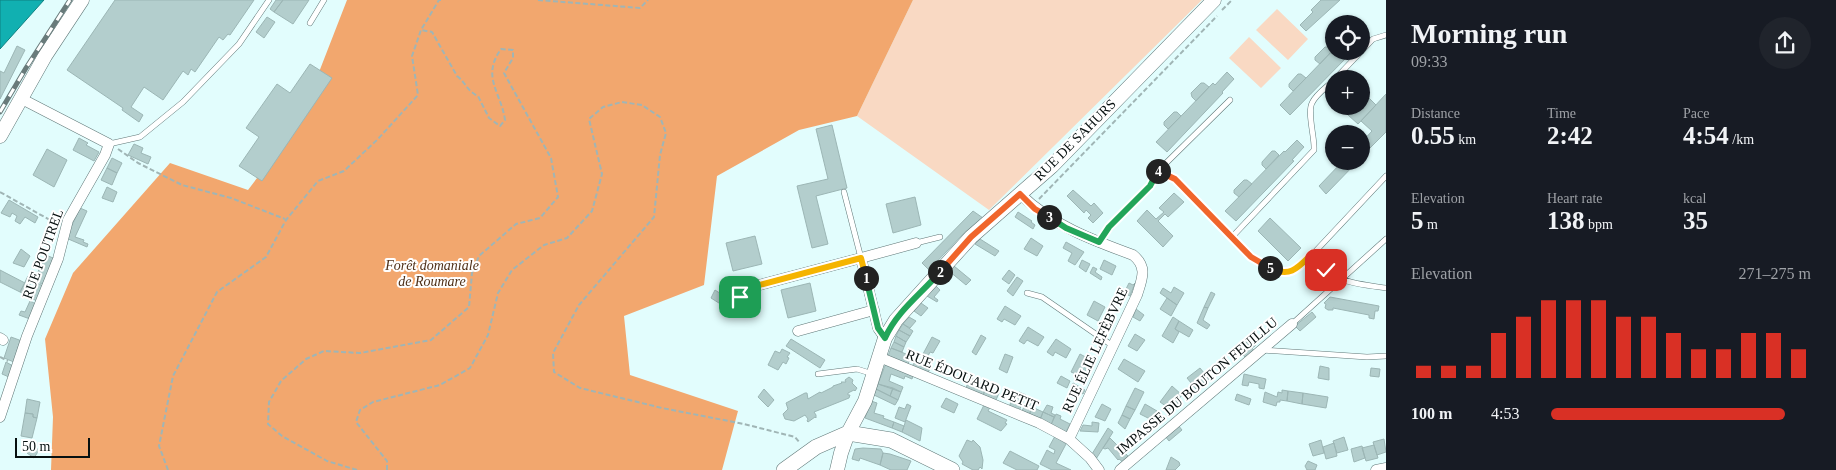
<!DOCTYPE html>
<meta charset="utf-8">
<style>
body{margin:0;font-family:"Times New Roman",serif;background:#20242c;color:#f1f3f6;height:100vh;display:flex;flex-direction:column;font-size:19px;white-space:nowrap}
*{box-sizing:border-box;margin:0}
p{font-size:16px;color:#9ea1a6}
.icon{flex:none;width:28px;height:28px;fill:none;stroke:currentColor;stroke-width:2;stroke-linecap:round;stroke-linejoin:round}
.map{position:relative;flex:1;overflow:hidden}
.drawer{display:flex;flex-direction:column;background:#171b24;width:450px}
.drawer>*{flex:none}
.fabs{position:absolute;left:1325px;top:15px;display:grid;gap:10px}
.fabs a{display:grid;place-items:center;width:45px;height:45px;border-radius:50%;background:#171b24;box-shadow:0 1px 4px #0004;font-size:25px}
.scale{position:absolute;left:15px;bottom:12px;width:75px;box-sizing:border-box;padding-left:5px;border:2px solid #071010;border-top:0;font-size:14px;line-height:18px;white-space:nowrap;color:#071010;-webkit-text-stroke:4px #fff;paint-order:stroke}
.pin{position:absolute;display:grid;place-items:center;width:42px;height:42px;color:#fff;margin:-21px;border-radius:10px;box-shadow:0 2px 8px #0006}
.km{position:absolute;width:25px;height:25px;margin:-12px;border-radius:50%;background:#222;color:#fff;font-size:14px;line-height:25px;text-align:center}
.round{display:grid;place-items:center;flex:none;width:52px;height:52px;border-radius:26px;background:#20242c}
.summary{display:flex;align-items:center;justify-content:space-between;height:85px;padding:0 25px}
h1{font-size:28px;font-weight:600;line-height:38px}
.metrics{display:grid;grid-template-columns:repeat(3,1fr);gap:8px;height:85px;padding:5px 25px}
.metrics div{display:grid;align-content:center}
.metrics b{font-size:25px;font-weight:600}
.metrics small{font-size:14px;font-weight:400}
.metrics p{font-size:14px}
.chart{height:140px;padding:10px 25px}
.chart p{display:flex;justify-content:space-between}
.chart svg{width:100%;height:90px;margin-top:5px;stroke:#d93025;stroke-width:6}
ul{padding:0 25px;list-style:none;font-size:16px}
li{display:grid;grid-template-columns:80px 60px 1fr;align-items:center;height:38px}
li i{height:12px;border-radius:6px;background:#d93025}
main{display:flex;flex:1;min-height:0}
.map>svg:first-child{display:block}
</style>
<main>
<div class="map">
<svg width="1386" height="470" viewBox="0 0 1386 470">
<rect width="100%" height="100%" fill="#e2fdfd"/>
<path fill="#f9d9c3" d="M913,0h289l-213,210 -132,-94z
M1277,9l31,30 -20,21 -32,-30z
M1249,37l32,31 -20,20 -32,-30z"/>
<path fill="#f2a76e" d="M347,0h566l-56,116 -58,14 -82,46 -13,109 -80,31 6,59 108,36 -16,59h-671l2,-53 -8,-78 28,-66 97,-110 78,27 52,-69z"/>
<path fill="#11b0b1" stroke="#0e8081" d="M0,0h44l-44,49z"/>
<path fill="#b3cecd" stroke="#9cb6b5" d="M115,0h139l-24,35 -2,-1 -5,6 -4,-3 -24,35 -4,-3 -3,6 -5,-4 -20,29 -19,-13 -13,20 12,8 -4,7 -17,-12 1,-2 -56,-38z
M276,0h7l-9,12 -4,-3z
M283,0h26l-16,24 -19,-12z
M1321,0h19l-34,31 -6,-6 13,-13 -2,-2z
M267,17l8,5 -11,16 -8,-6z
M17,46l8,4 -25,49v-28l4,2z
M1325,47h3l4,4 -12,13 -5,-4v-3z
M1334,49v2h15l-4,4 2,2 -57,58 -10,-10z
M310,64l22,14 -70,103 -23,-15 20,-29 -13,-9 31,-44 13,9z
M1227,72l7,7 -12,13 1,1 -56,59 -11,-10 57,-59 2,2z
M1298,74h3l5,4 -13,13 -4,-4v-3z
M1201,83h3l5,4 -13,14 -4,-4 -1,-4z
M1386,94v38l-25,25v-14l11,-12 -11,-10z
M1361,96h6l9,9 -18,19 -10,-9v-8l13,-1z
M1174,112h3l4,4 -13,13 -4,-4v-3z
M832,125l15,63 -31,8 12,48 -16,4 -15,-62 31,-7 -12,-50z
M79,138l9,5 -2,2 13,7 -5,9 -21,-11z
M1297,140l7,7 -12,13 2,1 -58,60 -11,-10 59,-60 1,1z
M134,144l9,4 -2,5 10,4 -3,7 -20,-9z
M47,149l20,11 -13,27 -21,-12z
M1272,151h3l4,4 -13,14 -4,-4v-3z
M112,158l10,5 -5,10 -10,-5z
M1343,161h15l-32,33 -7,-8z
M107,168l10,5 -5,12 -11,-5z
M1244,180h3l5,4 -13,13 -5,-4v-3z
M107,187l10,5 -4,10 -11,-4z
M1073,190l18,16 3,-3 9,10 -10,10 -5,-5 3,-3 -5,-5 -2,3 -17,-17z
M1174,193l10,9 -16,15 -3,-3 -7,7 15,15 -10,11 -26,-26 10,-11 9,9 8,-7 -5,-4z
M915,197l6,28 -28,8 -7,-29z
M9,200l29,17 -3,6 -10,-6 -5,7 -5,-3 2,-5 -5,-3 -2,4 -9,-4z
M80,208l7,3 -12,26 9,3 -1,2 5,2 -1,3 -21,-9z
M973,211l10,7 -20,16 -34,36 -7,-7z
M1018,212l14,9 -1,1 4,3 -2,4 -18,-12z
M1270,218l31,30 -13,13 -30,-30z
M755,236l7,28 -29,7 -7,-28z
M1031,238l12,8 -6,10 -13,-7z
M980,239l19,12 -4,5 -20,-12z
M1066,242l18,10 -9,13 -7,-4 4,-8 -9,-5z
M21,249l9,7 -6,11 -11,-4z
M46,255l7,3 -9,27 -10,-5z
M1082,260l8,4 -4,8 -7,-5z
M1104,260l12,6 -4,9 -12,-6z
M954,266l17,14 -5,5 -17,-14z
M1093,267l4,2 -2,3 7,5 -1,3 -11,-7z
M0,270l25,13 -5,9 -20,-10z
M1009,270l6,5 -6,9 -7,-5z
M28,276l3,2 -3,6 3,1 -5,10 -6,-3z
M1017,277l6,4 -10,15 -6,-5z
M37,283l6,3 -6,15 -6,-3z
M810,283l6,28 -28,7 -7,-28z
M1129,283l4,2 2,-2 -5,13 -6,-3z
M936,286l4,4 -6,7 4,3 -1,2 -10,-6z
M1174,287l10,6 -7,12 -17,-12 3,-5 8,5z
M715,290l31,20 -5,7 -30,-19z
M1211,292l4,2 -7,14 -4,-1z
M1330,297l49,9 -1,5h-3l-1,8 -5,-1v-3l-36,-7v2h-5l-3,-2 1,-4 -2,-1z
M1167,298l10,7 -6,11 -11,-7z
M30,301l6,3 -6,15 -11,-4 2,-4 4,1z
M1094,301l11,6 -7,14 -11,-6z
M921,303l7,5 -7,8 -7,-5z
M1005,306l16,10 -6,9 -11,-6 -2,3 -5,-3z
M1204,307l4,1 -5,12 7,5 -3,4 -10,-6z
M1136,309l8,6 -4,6 -7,-4z
M1312,312l4,5 -16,14 -5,-5z
M909,317l7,4 -6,7 -7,-4z
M1173,317l6,4 -4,8 4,3 -6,11 -11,-7z
M1179,321l14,9 -4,7 -14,-8z
M903,324l10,7 -3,5 -11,-6z
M1028,327l16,10 -6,9 -11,-6 -3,4 -5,-3z
M899,330l11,6 -4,6 -10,-6z
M1135,334l10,6 -8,11 -9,-5z
M981,335l5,3 -10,17 -4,-3z
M896,336l10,6 -2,5 -10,-5z
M1249,336l7,9 -1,1 -5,-6 -12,10 -3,-4z
M11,337l11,4 -8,21 -10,-4z
M932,337l8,4 -7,12 -3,-1 -2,4 -5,-2z
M791,339l34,21 -5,8 -34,-22z
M1056,339l15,10 -5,9 -11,-6 -2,4 -6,-4z
M1250,340l5,6 -3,2 3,4 -8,7 -9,-9z
M894,342l10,5 -2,5 -11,-4z
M891,348l20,8 -3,8 -20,-8z
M782,349l8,4 -3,4 2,1 -3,6 -3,-2 -5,8 -10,-5 7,-14 5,2z
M1005,354l8,3 -6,16 -8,-4z
M1080,354l11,6 -8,17 -12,-5z
M1124,359l21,12 -7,11 -20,-13z
M915,360l16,6 -3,7 -16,-6z
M6,362l7,4 -4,11 -7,-3z
M886,363l28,11 -2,5 -7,-3 -1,3 -13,-5 -2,7 14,6 -2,5 -23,-8z
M1320,366l9,2v12l-11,-2z
M1200,368l9,11 -13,10 -9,-11z
M1371,368l9,1 -1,8 -9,-1z
M1244,374l22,5 -2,10 -5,-1v-4l-10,-2 -1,4 -6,-1z
M1061,376l9,5 -3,7 -10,-5z
M849,377l4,3 -1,3 5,5 -2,3 -1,-1 -6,3v2h2l-1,3 -35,14 2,3v3l-1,-1 -7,5 -1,-1 1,-2 -3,-4 -11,6 -9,-2 -2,-5 5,-5 -2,-6 19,-10h2l1,6 12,-7 1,1 12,-6v-1l9,-3 -1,-1h5l-1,-2z
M970,377l3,1 -2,4 8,3 1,-2 4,2 1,-2 2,1 -4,11 -17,-7z
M1073,383l12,7 -2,4 -12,-6z
M878,384l15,4 -3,8 -14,-7z
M1172,386l10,9 -5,6 1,3 -5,7 -13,-9z
M893,388l8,4 -3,8 -8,-4z
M986,388l13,5 -3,7 -13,-5z
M1135,388l9,4 -9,18 -9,-4z
M764,389l10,11 -6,7 -10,-10z
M876,389l22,11 -3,5 -21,-10z
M1282,390l6,1 -1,10 -7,-1v2h-3l-1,4 -13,-4 2,-10 12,5 1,-5 4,1z
M1288,391l15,2 -1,11 -15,-3z
M1019,392l7,3 -7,16 -10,-4 3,-8 3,2z
M1303,393l25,4 -2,11 -24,-4z
M1237,394l14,5 -2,6 -14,-5z
M946,398l12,6 -4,9 -13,-6z
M27,399l13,3 -3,16 -4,-1v-3l-8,-1z
M871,401l6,2 -3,10 10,3 -1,2 11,4 -2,6 -27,-10z
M1028,401l6,2 -5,12 -8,-3z
M985,403l6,2 -3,6 19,9 -2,3 2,1 -6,7 -24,-12z
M907,404l4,2 -6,16 -10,-4 4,-11 6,2z
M1102,404l9,5 -6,12 -10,-4z
M1145,404l12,7 -5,9 -12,-6z
M1047,405l6,2 -2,6 4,2 -1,2 -11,-5z
M1126,406l9,4 -5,9 -8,-4z
M1032,407l11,5 -3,8 -11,-5z
M1043,412l11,5 -3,8 -11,-5z
M25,413l8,1v3l4,1 -5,20 -11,-2z
M1056,414l5,2 -1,3 10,5 -4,8 -15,-7z
M1122,415l8,4 -5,10 -7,-6z
M906,420l16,8 -2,13 -18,-9z
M894,422l10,4 -2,6 -10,-4z
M1092,422l7,1 -1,9 -18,-1 3,-6 9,1z
M1178,425l4,5 -13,11 -4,-5z
M1108,428l5,4 -17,27 -4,-5z
M1055,436l11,8 -10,19 15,7h-19l-12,-6 7,-14 7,4 1,-4 -6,-3z
M1344,437l4,13 -11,3 -4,-12z
M1110,438l19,19 -6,5 -4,-3 -1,1 -10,-12 -3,1 -2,-1z
M1384,439l2,13 -9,3 -4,-13z
M967,440l5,2 1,-2 7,7 3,13 -1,9 -2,-2 -2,3h-5l-11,-6 1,-2 -4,-6z
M1321,440l3,13 -11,3 -4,-12z
M1334,443l3,13 -11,3 -3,-12z
M31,445l8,5 -5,8 -7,-5z
M1374,445l4,13 -12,3 -4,-13z
M1362,446l3,12 -11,4 -3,-13z
M863,448l18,1 2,4 -3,12 -20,-7 -1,3 -7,-2 3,-10z
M1010,451l29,15 -2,4h-20l-14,-7z
M883,453l7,1 21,7 -4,9h-16l-11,-5z
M1171,457l8,5 1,3 -5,5h-9z
M1308,461l9,4 -2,5h-8l-2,-4z"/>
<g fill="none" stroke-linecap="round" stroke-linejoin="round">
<defs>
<path id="lane" d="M310,23l14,-23
M1335,79l38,-40 13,-4
M109,144l31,-7 43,-35 56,-58 30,-44
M1158,171l72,-71
M1386,176l-74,79c25,28 37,28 74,33
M844,192l17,66
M1232,237l82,-87c1,-12 -7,-37 -2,-47 4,-9 15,-16 22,-23
M1099,242c18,-26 45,-43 59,-71 6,3 13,5 17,8 30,23 74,94 112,93 11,0 18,-11 25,-17
M916,243l24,-6
M1027,293l15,4 71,49
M1292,324l94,-85
M1262,350l105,7 19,-1
M818,374l39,-5 16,5"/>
<path id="street" d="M1020,194c32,31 72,46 113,61 15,12 9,24 4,40l-68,144
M861,258l55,-15
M740,297l8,-9 113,-30 17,70 7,10
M798,331l76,-21
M0,338l3,2
M879,357l160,66 30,16 21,19 9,12
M0,417l27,-81 31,-77 10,-39 37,-65 4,-11 -89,-46
M1120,470l172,-146
M1376,470l10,-2"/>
<path id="secondary" d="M0,136l45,-80 37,-56
M837,470l4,-17 7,-20 17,-32 20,-63 11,-18 75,-83 81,-71 162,-166"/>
<path id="primary" d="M784,470l32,-23 32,-14 43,7 61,30"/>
</defs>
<use href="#lane" stroke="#607878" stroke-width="6"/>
<use href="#street" stroke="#607878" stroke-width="11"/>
<use href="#secondary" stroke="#607878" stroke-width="15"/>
<use href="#primary" stroke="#607878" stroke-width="16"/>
<path stroke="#a0b5b5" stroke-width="2" stroke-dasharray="5 2.5" stroke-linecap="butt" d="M538,0l102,8 8,-8
M1222,10l10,-10
M118,149l20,14 44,22 49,13 54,21
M0,192l57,32
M1039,199l178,-183
M0,357l8,4
M168,470l-9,-24 14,-70 44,-84 49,-35 20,-37 32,-39 26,-10 34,-32 40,-44 -6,-39 9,-26 18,-30h3
M357,470l-30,-9 -45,-25 -14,-12 1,-22 12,-21 25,-22 18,-8 36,2 71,-13 38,-33 3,-34 7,-17 37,-32 24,-6 18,-21 -7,-39 -47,-85 9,-15v-8l-12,-1c-20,28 0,43 4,71l-5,6 -11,-8 -11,-22c-11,-5 -12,-13 -21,-20l-25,-44 -11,-2
M387,470v-9l-31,-39 4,-12 13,-8 67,-17 30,-17 18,-33 10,-42 14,-23 32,-25 23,-7 25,-27 10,-37 -13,-55 14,-12 19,-5 20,3 18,12 6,16 -6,22 -6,62 -75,88 -26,48 1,19 26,16 82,20 82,16 51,13 5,6"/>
<use href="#lane" stroke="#fff" stroke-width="5"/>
<use href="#street" stroke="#fff" stroke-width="10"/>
<use href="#secondary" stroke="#fff" stroke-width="14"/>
<use href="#primary" stroke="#fff" stroke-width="15"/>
<defs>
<path id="rail" d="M0,112l26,-44 44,-68"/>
</defs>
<use href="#rail" stroke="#697b7b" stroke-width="5"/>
<use href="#rail" stroke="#fff" stroke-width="3" stroke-dasharray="9" stroke-linecap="butt"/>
</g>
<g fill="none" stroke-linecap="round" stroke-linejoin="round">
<defs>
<path id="split-1" d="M740,297l8,-9 113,-30 5,20"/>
<path id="split-2" d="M866,278l12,50 7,10c12,-27 36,-44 55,-66"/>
<path id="split-3" d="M940,272l31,-35 49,-43 15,15 14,8"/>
<path id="split-4" d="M1049,217l17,11 33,14 10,-15 41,-41 8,-15"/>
<path id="split-5" d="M1158,171l17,8 76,78 19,11"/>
<path id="split-6" d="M1270,268c20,10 28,0 42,-14l14,16"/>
</defs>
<use href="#split-1" stroke="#fff" stroke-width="10"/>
<use href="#split-2" stroke="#fff" stroke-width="10"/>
<use href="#split-3" stroke="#fff" stroke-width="10"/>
<use href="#split-4" stroke="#fff" stroke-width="10"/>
<use href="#split-5" stroke="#fff" stroke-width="10"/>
<use href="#split-6" stroke="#fff" stroke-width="10"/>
<use href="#split-1" stroke="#f5b400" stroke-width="6"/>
<use href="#split-2" stroke="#22a559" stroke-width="6"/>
<use href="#split-3" stroke="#f0652b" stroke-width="6"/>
<use href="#split-4" stroke="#22a559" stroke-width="6"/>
<use href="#split-5" stroke="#f0652b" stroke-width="6"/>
<use href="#split-6" stroke="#f5b400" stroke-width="6"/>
</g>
<g text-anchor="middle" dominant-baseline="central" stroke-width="4" stroke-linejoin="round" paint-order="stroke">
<g font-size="14" fill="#071010" stroke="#fff">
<text transform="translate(1075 140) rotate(-45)">RUE DE SAHURS</text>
<text transform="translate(43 254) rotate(-70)">RUE POUTREL</text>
<text transform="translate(1095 350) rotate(-65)">RUE ÉLIE LEFÈBVRE</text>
<text transform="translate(972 380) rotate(22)">RUE ÉDOUARD PETIT</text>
<text transform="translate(1197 386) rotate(-40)">IMPASSE DU BOUTON FEUILLU</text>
</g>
<g font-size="14" font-style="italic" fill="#4f3018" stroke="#fff">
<text x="432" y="265">Forêt domaniale<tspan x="432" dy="16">de Roumare</tspan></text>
</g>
</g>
</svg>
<div class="fabs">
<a><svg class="icon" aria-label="locate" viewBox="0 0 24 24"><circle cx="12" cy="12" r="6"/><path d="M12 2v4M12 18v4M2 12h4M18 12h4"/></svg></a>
<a>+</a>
<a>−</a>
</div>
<div class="scale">50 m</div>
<div class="pin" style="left:740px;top:297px;background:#1e9e55"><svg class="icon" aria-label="arrive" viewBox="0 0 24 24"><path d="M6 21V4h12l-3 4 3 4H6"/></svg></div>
<div class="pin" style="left:1326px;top:270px;background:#d93025"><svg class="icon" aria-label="check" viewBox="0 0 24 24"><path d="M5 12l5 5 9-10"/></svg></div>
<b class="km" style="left:866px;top:278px">1</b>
<b class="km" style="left:940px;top:272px">2</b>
<b class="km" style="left:1049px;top:217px">3</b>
<b class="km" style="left:1158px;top:171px">4</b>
<b class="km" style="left:1270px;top:268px">5</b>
</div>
<section class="drawer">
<div class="summary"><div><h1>Morning run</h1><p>09:33</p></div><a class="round"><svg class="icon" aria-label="share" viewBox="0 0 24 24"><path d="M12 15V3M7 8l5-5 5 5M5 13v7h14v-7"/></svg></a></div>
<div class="metrics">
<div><p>Distance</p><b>0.55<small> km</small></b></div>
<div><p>Time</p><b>2:42</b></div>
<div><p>Pace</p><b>4:54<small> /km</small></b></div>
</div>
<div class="metrics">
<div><p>Elevation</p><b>5<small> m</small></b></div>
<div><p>Heart rate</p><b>138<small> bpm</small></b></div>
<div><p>kcal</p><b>35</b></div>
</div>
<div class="chart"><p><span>Elevation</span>271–275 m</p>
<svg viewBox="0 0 160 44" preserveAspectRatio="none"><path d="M5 44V38M15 44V38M25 44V38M35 44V22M45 44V14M55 44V6M65 44V6M75 44V6M85 44V14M95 44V14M105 44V22M115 44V30M125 44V30M135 44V22M145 44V22M155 44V30"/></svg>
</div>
<ul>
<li><b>100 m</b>4:53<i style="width:90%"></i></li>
</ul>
</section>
</main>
